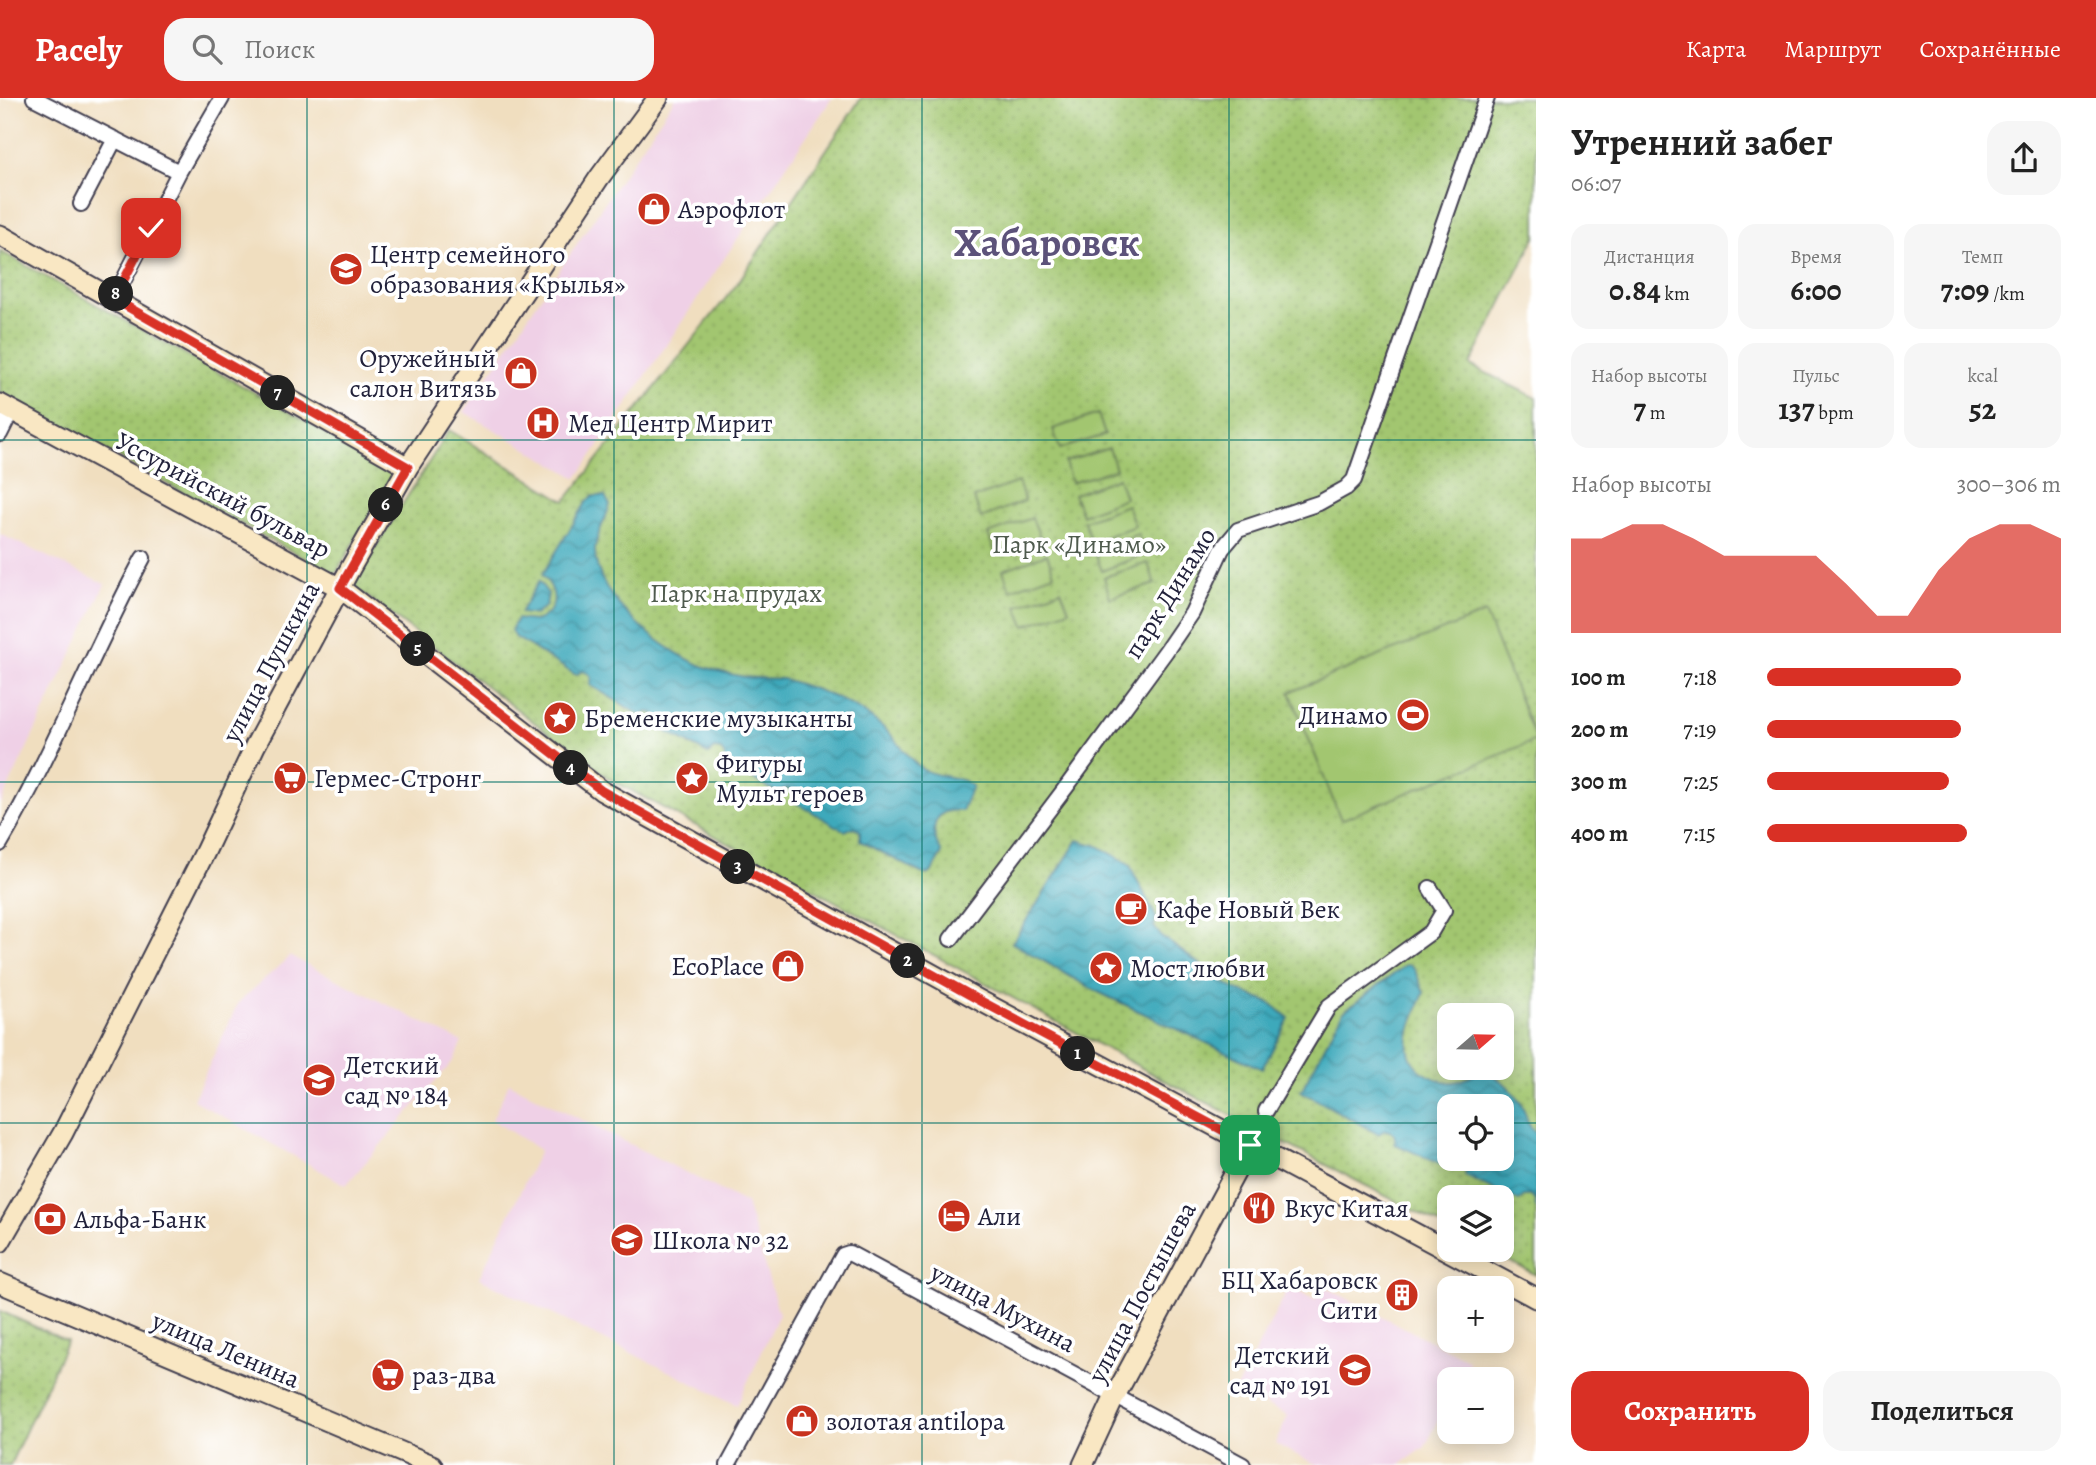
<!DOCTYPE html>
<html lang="ru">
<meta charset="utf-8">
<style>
body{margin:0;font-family:Alegreya,serif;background:#f6f6f6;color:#222;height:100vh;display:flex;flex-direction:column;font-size:26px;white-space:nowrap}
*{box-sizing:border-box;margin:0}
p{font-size:23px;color:#767676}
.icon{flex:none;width:38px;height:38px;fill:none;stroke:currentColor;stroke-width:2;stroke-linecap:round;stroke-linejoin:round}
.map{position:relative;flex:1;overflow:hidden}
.details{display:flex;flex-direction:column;background:#fff;width:560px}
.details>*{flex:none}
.needle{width:46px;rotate:70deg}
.buttons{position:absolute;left:1437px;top:905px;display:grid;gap:14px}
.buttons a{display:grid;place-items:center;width:77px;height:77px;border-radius:14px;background:#fff;box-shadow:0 4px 18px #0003;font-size:35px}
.pin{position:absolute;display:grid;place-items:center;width:60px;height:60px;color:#fff;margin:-30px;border-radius:14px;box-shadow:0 4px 10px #0006}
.km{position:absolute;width:35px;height:35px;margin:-18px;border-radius:50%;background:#222;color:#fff;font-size:19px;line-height:35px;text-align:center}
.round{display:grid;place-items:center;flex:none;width:74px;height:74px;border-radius:21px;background:#f6f6f6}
.summary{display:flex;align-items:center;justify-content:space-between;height:119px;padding:0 35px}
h1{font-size:38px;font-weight:700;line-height:52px}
.figures{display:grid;grid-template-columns:repeat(3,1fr);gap:10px;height:119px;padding:7px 35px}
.figures div{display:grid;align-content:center;border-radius:18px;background:#f6f6f6;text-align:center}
.figures b{font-size:30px;font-weight:700}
.figures small{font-size:19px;font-weight:400}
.figures p{font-size:19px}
.chart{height:196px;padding:14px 35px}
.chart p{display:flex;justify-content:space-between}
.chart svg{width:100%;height:126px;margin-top:7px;fill:#d93025;opacity:.7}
.action{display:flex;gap:14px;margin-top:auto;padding:14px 35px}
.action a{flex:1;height:80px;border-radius:21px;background:#d93025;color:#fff;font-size:28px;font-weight:700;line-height:80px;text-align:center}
.action a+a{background:#f6f6f6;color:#222}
ul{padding:0 35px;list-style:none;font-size:23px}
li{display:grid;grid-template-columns:112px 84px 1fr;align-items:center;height:52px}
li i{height:18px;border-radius:9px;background:#d93025}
header{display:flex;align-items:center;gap:42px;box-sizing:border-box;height:98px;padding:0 35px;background:#d93025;color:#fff}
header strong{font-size:33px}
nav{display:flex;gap:38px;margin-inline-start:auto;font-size:24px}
.search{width:490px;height:63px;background:#f6f6f6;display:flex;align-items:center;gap:18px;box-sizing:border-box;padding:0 24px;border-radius:21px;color:#767676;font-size:26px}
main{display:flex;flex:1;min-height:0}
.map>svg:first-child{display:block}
</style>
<header>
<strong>Pacely</strong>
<div class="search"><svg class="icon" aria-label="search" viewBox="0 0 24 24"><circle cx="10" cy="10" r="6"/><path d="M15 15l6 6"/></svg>Поиск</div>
<nav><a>Карта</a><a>Маршрут</a><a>Сохранённые</a></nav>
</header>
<main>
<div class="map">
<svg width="1536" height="1367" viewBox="0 0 1536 1367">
<defs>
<pattern id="grass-dots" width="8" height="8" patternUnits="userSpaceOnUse" patternTransform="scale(1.75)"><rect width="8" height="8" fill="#a2c670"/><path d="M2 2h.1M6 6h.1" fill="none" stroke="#8baa62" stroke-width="1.8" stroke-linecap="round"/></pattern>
<pattern id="water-waves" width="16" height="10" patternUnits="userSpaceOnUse" patternTransform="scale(1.75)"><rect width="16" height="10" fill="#3ca9bb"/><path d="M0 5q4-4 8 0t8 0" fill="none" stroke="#328999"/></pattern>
</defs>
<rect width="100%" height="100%" fill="#fff"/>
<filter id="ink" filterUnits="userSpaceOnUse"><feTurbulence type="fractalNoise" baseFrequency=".0143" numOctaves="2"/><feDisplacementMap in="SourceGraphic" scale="14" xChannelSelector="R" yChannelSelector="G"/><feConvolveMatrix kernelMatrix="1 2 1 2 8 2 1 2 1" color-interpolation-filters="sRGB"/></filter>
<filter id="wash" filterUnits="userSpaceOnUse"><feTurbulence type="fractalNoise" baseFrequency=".00686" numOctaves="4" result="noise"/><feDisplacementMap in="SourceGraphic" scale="28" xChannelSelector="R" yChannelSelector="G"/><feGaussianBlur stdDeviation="1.57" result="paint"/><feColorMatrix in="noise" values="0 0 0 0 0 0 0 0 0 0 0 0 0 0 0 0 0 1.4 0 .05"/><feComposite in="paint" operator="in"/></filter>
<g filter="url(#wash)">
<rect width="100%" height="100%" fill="#f0debf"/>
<path fill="#efd0e6" d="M675,0h157l-255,380 -113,-66z
M0,436l105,50 -105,221z
M290,858l172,86 -8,18 -108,125 -153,-85 45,-97z
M509,985l237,120 33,111 -42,91 -258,-127 61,-128 -48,-30z
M1323,1188l146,75 -10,18h-10v20l-24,48 -25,18h-83l-42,-21 13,-28 -52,-27 53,-102 26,13z"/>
<path fill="url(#grass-dots)" stroke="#627456" stroke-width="2" fill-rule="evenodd" d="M861,0h675v138l-66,129 66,33v877l-48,-25h14v-53h-53v32l-289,-151 -552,-300 -256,-193 97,-155 116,71 172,-217zM1449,917h53v53h-53zM1449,1008h53v52h-53z
M0,153l396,220 -61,104 -335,-182z
M0,1213l67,30 -57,124h-10z"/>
<path fill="#a2c670" stroke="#627456" stroke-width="2" d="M1098,316l7,21 -45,14 -7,-20z
M1109,350l7,21 -45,14 -6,-21z
M1118,380l7,20 -43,17 -8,-21z
M1018,384l7,19 -44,17 -7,-20z
M1127,407l8,21 -44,16 -7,-21z
M1032,420l8,19 -44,17 -8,-20z
M1138,436l7,20 -43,17 -8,-21z
M1047,456l7,20 -44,16 -7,-20z
M1148,465l7,21 -45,14 -6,-21z
M1061,492l8,20 -44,16 -8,-20z
M1485,515l51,127 -195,80 -51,-128z"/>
<path fill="url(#water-waves)" stroke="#2f667b" stroke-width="2" fill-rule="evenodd" d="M594,398h11l5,9c-4,14 -15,32 -15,45 -1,49 72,104 113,118 16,5 36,10 52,10 8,1 15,0 22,1 12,3 24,7 35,11 27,10 53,23 73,44 11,11 19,26 32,35 15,9 38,6 50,17l-10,25c-30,-4 -34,21 -20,42l-11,20 -4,2 -6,-2 -61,-32v-10l-6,-4 -9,4 -52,-30v-6l-4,-6h-6l-5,4 -54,-30 1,-6 -4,-7 -7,-1 -6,5 -52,-28 1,-6 -3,-7 -7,-1 -5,4 -52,-31 1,-7 -3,-5 -6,-2 -6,4 -62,-39 -3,-6 6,-11 18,2c23,-9 24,-29 7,-46l45,-74z
M539,483l9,13 -2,12 -11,9 -15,-2z
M1078,742l20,6 31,18 27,53 -2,10 7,9 73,53 36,14 19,15 -27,51 -168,-79 -82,-47z
M1406,867h5l3,3 10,25c-10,24 -29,61 -1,79 8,6 22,11 31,10 11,-1 20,-9 31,-11 16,7 31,21 38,37 5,10 3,17 13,25v76l-1,-8 -4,-5h-7l-5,5 -54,-25 1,-7 -5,-6 -6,-1 -6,6 -54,-24c1,-9 -1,-13 -10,-14l-7,4 -77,-43 42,-79zM1449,1008h53v52h-53z"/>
</g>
<g filter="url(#ink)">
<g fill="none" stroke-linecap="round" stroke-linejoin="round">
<defs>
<path id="street" d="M34,0l145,74
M81,106l34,-65
M114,201l65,-127 43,-74
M0,336l12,-24
M0,746c54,-92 92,-192 143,-286
M951,841l116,-153 99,-135 26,-38 30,-64 16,-19 81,-27 27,-15 8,-8 133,-382
M1266,1013l63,-105 102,-74 13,-22 -14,-22
M728,1367l115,-210 6,-2 394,212"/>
<path id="secondary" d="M0,137l408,232
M0,306l340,184 262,203 377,209 557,298
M0,1144l63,-109 142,-281 50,-106 96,-179 57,-100 191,-289 59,-80
M0,1185l432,182
M1083,1367l32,-69 135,-251"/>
</defs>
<use href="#street" stroke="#413e4f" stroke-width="18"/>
<use href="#secondary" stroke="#413e4f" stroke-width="23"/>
<use href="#street" stroke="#fff" stroke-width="14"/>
<use href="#secondary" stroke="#f9e7c3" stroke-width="19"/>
</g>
</g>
<g fill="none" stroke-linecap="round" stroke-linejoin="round" filter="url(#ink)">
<defs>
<path id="route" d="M151,130l-37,71 294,168 -68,121 262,203 377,209 271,145"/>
</defs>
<use href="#route" stroke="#fff" stroke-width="14"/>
<use href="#route" stroke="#d93025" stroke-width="9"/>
</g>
<path fill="none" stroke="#0f766e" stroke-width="2" stroke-opacity="0.55" d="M307,0v1367M614,0v1367M922,0v1367M1229,0v1367M0,342h1536M0,684h1536M0,1025h1449M1502,1025h34"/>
<defs>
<symbol id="shop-disc" viewBox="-11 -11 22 22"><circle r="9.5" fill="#c8321e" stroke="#fff"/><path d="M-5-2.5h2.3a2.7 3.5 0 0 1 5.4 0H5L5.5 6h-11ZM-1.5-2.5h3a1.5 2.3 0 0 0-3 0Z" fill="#fff"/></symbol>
<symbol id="school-disc" viewBox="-11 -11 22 22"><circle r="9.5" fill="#c8321e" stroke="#fff"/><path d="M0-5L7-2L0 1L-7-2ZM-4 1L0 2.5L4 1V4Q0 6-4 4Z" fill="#fff"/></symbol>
<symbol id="hospital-disc" viewBox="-11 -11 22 22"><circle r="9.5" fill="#c8321e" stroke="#fff"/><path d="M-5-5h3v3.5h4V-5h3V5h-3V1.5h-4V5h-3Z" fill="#fff"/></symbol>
<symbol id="stadium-disc" viewBox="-11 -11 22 22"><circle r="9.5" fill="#c8321e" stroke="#fff"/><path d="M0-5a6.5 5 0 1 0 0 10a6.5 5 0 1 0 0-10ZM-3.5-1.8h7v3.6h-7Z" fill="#fff"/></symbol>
<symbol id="sight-disc" viewBox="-11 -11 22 22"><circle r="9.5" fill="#c8321e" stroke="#fff"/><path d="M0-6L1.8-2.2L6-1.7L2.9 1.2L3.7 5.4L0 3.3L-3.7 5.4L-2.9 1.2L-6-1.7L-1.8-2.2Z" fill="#fff"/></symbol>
<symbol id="supermarket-disc" viewBox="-11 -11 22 22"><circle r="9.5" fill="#c8321e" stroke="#fff"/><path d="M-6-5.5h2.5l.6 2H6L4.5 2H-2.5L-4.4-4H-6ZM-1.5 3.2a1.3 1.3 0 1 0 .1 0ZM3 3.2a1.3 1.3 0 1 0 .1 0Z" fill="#fff"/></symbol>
<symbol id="cafe-disc" viewBox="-11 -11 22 22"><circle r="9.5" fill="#c8321e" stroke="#fff"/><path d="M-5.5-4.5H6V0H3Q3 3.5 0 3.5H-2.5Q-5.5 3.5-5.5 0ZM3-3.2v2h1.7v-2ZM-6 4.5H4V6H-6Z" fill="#fff"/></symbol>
<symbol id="restaurant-disc" viewBox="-11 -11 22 22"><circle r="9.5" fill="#c8321e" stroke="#fff"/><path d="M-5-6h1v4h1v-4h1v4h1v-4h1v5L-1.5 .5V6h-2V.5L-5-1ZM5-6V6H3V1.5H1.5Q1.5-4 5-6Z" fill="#fff"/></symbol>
<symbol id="hotel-disc" viewBox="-11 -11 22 22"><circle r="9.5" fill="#c8321e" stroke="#fff"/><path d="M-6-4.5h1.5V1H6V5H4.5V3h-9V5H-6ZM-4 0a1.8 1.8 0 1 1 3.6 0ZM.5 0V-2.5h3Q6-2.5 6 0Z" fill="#fff"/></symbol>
<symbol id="bank-disc" viewBox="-11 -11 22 22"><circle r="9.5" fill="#c8321e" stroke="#fff"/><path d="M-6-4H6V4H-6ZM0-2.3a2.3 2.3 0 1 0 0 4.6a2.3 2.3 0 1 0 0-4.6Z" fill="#fff"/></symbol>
<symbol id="building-disc" viewBox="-11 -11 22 22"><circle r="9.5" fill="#c8321e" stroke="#fff"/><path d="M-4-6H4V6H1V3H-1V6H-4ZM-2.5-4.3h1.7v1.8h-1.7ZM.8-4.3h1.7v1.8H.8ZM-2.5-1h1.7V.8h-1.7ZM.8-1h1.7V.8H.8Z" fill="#fff"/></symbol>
</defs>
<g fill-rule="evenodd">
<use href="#shop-disc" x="635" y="92" width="38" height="38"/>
<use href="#school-disc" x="327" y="152" width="38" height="38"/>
<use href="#shop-disc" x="502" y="256" width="38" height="38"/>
<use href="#hospital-disc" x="524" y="306" width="38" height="38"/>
<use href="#stadium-disc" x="1394" y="598" width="38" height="38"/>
<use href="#sight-disc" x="541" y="601" width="38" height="38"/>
<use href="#supermarket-disc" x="271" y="661" width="38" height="38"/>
<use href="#sight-disc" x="673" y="661" width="38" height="38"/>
<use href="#cafe-disc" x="1112" y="792" width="38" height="38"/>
<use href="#shop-disc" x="769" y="849" width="38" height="38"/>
<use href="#sight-disc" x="1087" y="851" width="38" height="38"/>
<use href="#school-disc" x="300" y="963" width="38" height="38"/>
<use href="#restaurant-disc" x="1240" y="1091" width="38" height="38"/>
<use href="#hotel-disc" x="935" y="1099" width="38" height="38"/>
<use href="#bank-disc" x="31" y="1102" width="38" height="38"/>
<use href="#school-disc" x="608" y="1123" width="38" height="38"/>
<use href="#building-disc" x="1383" y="1178" width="38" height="38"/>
<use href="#school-disc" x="1336" y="1253" width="38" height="38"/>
<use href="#supermarket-disc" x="369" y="1258" width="38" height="38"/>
<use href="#shop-disc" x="783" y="1304" width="38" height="38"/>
</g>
<g text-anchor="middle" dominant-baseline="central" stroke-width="7" stroke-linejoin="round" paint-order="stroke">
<g font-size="26" fill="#22223b" stroke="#fff" text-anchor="start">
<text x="678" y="111">Аэрофлот</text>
<text x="370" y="156">Центр семейного<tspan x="370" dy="30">образования «Крылья»</tspan></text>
<text x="496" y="260" text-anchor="end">Оружейный<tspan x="496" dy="30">салон Витязь</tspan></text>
<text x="568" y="325">Мед Центр Мирит</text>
<text x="1388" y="617" text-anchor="end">Динамо</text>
<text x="584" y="620">Бременские музыканты</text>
<text x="716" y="665">Фигуры<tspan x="716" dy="30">Мульт героев</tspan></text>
<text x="314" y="680">Гермес-Стронг</text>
<text x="1156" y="811">Кафе Новый Век</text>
<text x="764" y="868" text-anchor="end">EcoPlace</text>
<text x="1130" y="870">Мост любви</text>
<text x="344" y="967">Детский<tspan x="344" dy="30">сад № 184</tspan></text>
<text x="1284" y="1110">Вкус Китая</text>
<text x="978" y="1118">Али</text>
<text x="74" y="1121">Альфа-Банк</text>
<text x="652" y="1142">Школа № 32</text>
<text x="1378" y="1182" text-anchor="end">БЦ Хабаровск<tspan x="1378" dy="30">Сити</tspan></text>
<text x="1330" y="1257" text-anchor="end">Детский<tspan x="1330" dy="30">сад № 191</tspan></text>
<text x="412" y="1277">раз-два</text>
<text x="826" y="1323">золотая antilopa</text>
</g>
<g font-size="26" fill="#22223b" stroke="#fff">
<text transform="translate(223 397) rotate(28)">Уссурийский бульвар</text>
<text transform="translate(1170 495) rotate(-58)">парк Динамо</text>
<text transform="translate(271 564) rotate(-62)">улица Пушкина</text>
<text transform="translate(1142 1194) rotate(-62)">улица Постышева</text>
<text transform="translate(1003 1210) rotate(28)">улица Мухина</text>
<text transform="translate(226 1252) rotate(23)">улица Ленина</text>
</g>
<g font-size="26" fill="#4f5b4e" stroke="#fff">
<text x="1079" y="446">Парк «Динамо»</text>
<text x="736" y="495">Парк на прудах</text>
</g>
<g font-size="40" font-weight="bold" fill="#5c527a" stroke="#fff">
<text x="1047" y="144">Хабаровск</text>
</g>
</g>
</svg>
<div class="buttons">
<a><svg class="needle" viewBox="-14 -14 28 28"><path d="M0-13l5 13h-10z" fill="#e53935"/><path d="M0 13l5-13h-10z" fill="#767676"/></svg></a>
<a><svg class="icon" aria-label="locate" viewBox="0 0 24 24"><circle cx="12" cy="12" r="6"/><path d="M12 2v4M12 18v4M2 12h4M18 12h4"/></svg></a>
<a><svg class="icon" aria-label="layers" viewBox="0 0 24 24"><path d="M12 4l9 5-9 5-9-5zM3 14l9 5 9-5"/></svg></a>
<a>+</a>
<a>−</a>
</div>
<div class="pin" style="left:1250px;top:1047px;background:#1e9e55"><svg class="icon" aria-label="arrive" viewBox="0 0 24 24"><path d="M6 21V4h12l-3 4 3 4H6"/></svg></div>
<div class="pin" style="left:151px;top:130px;background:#d93025"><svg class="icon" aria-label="check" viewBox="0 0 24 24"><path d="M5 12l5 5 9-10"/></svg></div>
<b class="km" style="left:1078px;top:956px">1</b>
<b class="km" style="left:908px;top:863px">2</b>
<b class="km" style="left:738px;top:769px">3</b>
<b class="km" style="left:571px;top:670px">4</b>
<b class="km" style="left:418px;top:551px">5</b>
<b class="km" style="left:386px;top:407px">6</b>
<b class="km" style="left:278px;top:295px">7</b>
<b class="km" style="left:116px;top:196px">8</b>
</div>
<section class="details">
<div class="summary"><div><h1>Утренний забег</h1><p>06:07</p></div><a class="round"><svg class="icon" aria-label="share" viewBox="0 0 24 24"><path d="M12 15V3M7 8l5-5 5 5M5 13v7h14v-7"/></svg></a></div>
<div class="figures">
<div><p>Дистанция</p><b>0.84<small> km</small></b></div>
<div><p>Время</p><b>6:00</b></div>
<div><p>Темп</p><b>7:09<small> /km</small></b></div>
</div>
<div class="figures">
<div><p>Набор высоты</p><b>7<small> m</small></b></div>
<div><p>Пульс</p><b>137<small> bpm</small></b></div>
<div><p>kcal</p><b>52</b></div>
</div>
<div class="chart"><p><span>Набор высоты</span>300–306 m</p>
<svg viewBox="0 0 160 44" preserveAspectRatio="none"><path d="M0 44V11L10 11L20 6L30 6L40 11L50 17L60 17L70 17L80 17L90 27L100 38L110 38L120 22L130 11L140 6L150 6L160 11V44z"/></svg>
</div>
<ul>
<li><b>100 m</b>7:18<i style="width:66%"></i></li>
<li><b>200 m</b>7:19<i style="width:66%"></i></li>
<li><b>300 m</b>7:25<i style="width:62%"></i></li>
<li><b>400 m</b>7:15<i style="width:68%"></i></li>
</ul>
<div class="action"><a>Сохранить</a><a>Поделиться</a></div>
</section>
</main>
